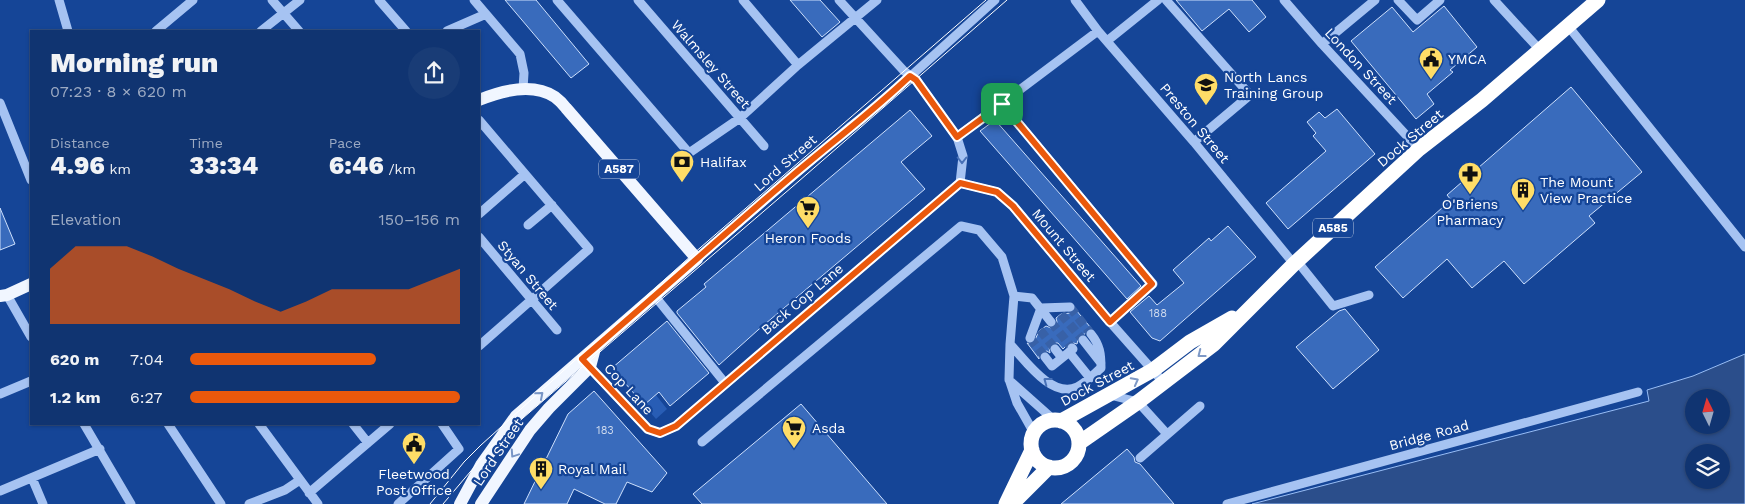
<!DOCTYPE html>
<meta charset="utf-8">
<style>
body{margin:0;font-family:"Work Sans",sans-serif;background:#193c76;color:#f1f3f6;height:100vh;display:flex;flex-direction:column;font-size:19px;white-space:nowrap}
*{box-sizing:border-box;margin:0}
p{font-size:16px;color:#9caac3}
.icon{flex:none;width:28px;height:28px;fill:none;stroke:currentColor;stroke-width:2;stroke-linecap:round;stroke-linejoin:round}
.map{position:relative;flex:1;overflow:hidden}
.details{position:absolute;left:30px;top:30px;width:450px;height:395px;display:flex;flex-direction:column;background:#103471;border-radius:0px;box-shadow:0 1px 4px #0004,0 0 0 1px #304f84}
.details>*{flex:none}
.needle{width:32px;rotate:355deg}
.controls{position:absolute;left:1685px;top:389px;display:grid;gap:10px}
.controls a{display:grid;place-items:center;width:45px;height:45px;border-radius:50%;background:#103471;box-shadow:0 1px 4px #0004,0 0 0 1px #304f84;font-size:25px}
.pin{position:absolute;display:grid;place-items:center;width:42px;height:42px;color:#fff;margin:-21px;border-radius:10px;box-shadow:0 2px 8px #0006}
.round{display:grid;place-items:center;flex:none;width:52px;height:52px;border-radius:26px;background:#193c76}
.summary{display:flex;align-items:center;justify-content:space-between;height:85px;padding:0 20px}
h1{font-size:28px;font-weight:800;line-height:38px}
.stats{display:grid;grid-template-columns:repeat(3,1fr);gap:8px;height:85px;padding:5px 20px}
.stats div{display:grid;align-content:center}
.stats b{font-size:25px;font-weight:800}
.stats small{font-size:14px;font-weight:400}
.stats p{font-size:14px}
.chart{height:140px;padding:10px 20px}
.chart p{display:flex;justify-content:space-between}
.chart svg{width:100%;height:90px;margin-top:5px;fill:#ea580c;opacity:.7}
ul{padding:0 20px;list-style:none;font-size:16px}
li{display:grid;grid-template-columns:80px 60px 1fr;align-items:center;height:38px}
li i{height:12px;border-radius:6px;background:#ea580c}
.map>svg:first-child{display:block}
</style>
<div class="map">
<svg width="1745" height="504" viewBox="0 0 1745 504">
<rect width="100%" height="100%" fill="#154597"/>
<path fill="#285db5" d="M656,395l11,14 -11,10 -12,-14z"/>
<path fill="#2b4e8b" stroke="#98bdf5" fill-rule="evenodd" d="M1745,354v150h-493l397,-103 -2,-11 46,-14zM1694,398h27v27h-27zM1694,452h27v28h-27z"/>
<path fill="#396bbc" stroke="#cee0fc" d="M505,0h31l53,64 -18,14z
M790,0h30l20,22 -18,15z
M1176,0h76l14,17 -17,15 -20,-23 -27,22z
M1444,6l33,41 -27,23 3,2 -26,22 7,10 -18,15 -65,-78 41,-34 21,25z
M1571,87l71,85 -53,44 6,7 -71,61 -20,-23 -32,27 -25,-29 -44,39 -28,-31 76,-67 -4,-5z
M1337,109l38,45 -87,75 -22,-26 60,-52 -13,-15 3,-3 -9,-11 12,-10 6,6z
M910,110l22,26 -31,26 24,27 -167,141 -39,35 -42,-52v-2l29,-24 -2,-3z
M995,120l146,166 -14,13 -147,-168z
M0,208l15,36 -15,6z
M1228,226l28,31 -96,84 -8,-3 -22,-26 19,-16 8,9 27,-22 -11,-13 36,-32 2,3z
M1345,309l34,41 -46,39 -37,-42 43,-36z
M1076,310l15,18 -4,1 -2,5 -6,1 -2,9 -7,-2 -7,7 -5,-6h-4l-5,4 1,6 -3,-2 -5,1 -3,3v4l-12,-16 4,1 3,-2 5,-11 7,-5 5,2 4,-1 2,-5 -1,-4 5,-4 10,-1z
M667,321l42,52 -39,33 -11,-14 -15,13 -32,-37z
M594,391l73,82 -15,19 -25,-10 -11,22h-11l-31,-15 -7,15h-43l44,-90z
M801,404l86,100h-185l-9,-10z
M1127,449l7,8 1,5 5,2 34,40h-113z"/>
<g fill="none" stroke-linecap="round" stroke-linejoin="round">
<path stroke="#3861a7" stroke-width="9" stroke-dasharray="9 4.5" stroke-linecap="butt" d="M1070,307l21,27
M1061,314l22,26
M1051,322l21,26
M1040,330l15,19
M1030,338l15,19"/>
<path stroke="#a6c3f2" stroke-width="9" d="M59,0l9,31
M272,0l27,31
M379,0l27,31
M474,0l46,54 4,19 -1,16
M557,0l132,153 51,-35 58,-53 79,-65
M638,0l126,146
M743,0l55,65
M839,0l65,71 12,9 41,57 6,19 -3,27
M1075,0l23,31 96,111 100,122
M1166,0l84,95 -56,47
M1284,0l38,44 97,105
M1398,0l19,20 23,-20
M1494,0l46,50
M1568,26l177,221
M156,31l37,-31
M261,31l39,-31
M447,31l39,-17
M1107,41l51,-41
M1322,44l53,-44
M0,103l31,77
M1002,104l151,180 -43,38
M479,120l46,54
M957,137l141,-106
M960,183l37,9 16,14 97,116 54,61
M479,214l46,-40 64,75 -110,97
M528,225l24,-20
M479,237l78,93
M697,259l154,-133 30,-23 114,-103
M1297,261l36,45 36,-11
M7,295l24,42
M1014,296l18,2 19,24
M653,297l5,3 67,83
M1041,308l29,-1
M1030,338l11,-30
M1083,340l18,23
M1010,344c15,16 42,55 67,43 9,-4 17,-13 24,-19 0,-14 -1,-23 -10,-34
M1055,349l7,9
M1069,352l21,26
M1045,357l7,9 21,-17 -1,-1
M586,364l62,65 12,4 16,-7 284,-243
M1009,380l45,40
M0,394l31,-13
M1110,395l28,7 29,32
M84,424l47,80
M168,424l53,80
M259,424l59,80
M353,424l15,19
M702,442l259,-216 18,4 23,27 12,39 -4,48 -1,35 8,24 17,30
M1140,458l60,-52
M32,478l11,26
M0,491l100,-42
M309,493l81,-69
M249,504l36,-14 15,-10
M398,504l61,-55 -17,-25
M1227,504l411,-112"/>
<path stroke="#f1f6ff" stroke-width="12" d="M0,296l7,-1 24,-11
M460,504l21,-39 35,-49 181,-157 -131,-151c-3,-4 -7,-8 -11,-11 -23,-15 -54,-6 -76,3
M481,504l49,-74 19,-22 41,-41 5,-19"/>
<path stroke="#fff" stroke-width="15" d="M1031 444a24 24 0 1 1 48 0a24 24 0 1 1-48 0Z
M1061,421l92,-51 37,-28 42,-24
M1079,443l59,-41 76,-58 80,-80 125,-115 63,-49 116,-100
M1006,504l26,-54
M1012,504l37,-37"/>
<path stroke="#fff" stroke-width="1" d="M430,504l34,-42 17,-17 212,-191 293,-254
M443,504l49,-58 24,-22 283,-243 208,-181"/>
</g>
<defs><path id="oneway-chevron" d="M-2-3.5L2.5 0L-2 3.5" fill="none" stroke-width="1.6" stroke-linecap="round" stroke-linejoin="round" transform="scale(1.25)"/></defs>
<g stroke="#4871b7">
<use href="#oneway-chevron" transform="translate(962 160) rotate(90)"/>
<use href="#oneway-chevron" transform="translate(1047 381) rotate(-143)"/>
</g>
<g stroke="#7e99c6">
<use href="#oneway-chevron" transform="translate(1201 354) rotate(142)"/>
<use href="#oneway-chevron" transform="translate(1135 381) rotate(-28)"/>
</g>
<g stroke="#7895c6">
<use href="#oneway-chevron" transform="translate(540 395) rotate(-41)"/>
<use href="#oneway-chevron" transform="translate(514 454) rotate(124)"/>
</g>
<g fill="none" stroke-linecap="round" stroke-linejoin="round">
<defs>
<path id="route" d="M910,76l6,4 41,57 45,-33 150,180 -42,38 -97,-116 -16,-14 -37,-9 -284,243 -16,7 -12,-4 -66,-70c70,-60 139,-122 209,-182 40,-34 81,-65 119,-101z"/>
</defs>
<use href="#route" stroke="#fff" stroke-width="10"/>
<use href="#route" stroke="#ea580c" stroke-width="6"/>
</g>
<defs>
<symbol id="civic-pin" viewBox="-11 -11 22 30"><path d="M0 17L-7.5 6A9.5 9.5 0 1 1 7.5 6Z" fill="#ffdd67" stroke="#154597"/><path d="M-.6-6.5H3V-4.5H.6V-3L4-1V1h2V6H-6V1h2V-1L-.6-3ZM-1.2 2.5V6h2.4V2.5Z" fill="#111"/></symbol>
<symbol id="university-pin" viewBox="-11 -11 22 30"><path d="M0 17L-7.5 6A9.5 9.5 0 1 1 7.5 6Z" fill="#ffdd67" stroke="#154597"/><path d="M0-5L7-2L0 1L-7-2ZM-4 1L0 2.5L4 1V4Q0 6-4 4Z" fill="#111"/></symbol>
<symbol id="bank-pin" viewBox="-11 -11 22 30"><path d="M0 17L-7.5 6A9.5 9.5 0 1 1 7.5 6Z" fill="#ffdd67" stroke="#154597"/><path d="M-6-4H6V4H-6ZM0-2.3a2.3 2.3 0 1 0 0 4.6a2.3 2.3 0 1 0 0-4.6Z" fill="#111"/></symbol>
<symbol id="pharmacy-pin" viewBox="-11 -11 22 30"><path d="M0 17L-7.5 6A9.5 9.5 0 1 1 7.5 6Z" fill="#ffdd67" stroke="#154597"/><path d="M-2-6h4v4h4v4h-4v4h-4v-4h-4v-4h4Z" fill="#111"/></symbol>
<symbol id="building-pin" viewBox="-11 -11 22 30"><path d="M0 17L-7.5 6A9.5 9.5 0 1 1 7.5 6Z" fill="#ffdd67" stroke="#154597"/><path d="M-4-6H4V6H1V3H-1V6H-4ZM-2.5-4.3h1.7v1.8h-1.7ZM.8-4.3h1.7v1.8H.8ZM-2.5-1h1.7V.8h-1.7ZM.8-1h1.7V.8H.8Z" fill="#111"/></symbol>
<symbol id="supermarket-pin" viewBox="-11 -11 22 30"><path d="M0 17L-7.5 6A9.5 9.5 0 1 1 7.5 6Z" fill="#ffdd67" stroke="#154597"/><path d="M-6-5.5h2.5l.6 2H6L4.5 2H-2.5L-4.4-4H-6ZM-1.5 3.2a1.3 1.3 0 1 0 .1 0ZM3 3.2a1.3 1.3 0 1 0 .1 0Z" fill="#111"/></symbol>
</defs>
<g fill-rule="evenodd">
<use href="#civic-pin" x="1417" y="45" width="28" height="38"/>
<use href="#university-pin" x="1192" y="71" width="28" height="38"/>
<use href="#bank-pin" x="668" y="148" width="28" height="38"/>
<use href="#pharmacy-pin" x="1456" y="160" width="28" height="38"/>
<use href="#building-pin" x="1509" y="176" width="28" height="38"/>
<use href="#supermarket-pin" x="794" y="194" width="28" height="38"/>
<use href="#supermarket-pin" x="780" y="414" width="28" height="38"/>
<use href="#civic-pin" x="400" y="430" width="28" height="38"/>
<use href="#building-pin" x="527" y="455" width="28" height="38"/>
</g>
<g text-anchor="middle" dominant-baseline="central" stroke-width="4.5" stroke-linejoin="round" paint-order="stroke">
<g font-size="11" fill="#cedaee">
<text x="1158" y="313">188</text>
<text x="605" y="430">183</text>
</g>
<g fill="#154597" stroke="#b9c7e0" stroke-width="1">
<rect x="599" y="159.5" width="40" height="19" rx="4"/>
<rect x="1313" y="218.5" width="40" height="19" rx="4"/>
</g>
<g font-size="12" font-weight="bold" fill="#fff">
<text x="619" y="169">A587</text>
<text x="1333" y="228">A585</text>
</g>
<g font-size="14" fill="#fff" stroke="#154597" text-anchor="start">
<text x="1448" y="59">YMCA</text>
<text x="1224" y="77">North Lancs<tspan x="1224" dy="16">Training Group</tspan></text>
<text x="700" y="162">Halifax</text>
<text x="1540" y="182">The Mount<tspan x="1540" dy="16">View Practice</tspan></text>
<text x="1470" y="204" text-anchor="middle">O'Briens<tspan x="1470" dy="16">Pharmacy</tspan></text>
<text x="808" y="238" text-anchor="middle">Heron Foods</text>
<text x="812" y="428">Asda</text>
<text x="558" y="469">Royal Mail</text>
<text x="414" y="474" text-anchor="middle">Fleetwood<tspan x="414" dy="16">Post Office</tspan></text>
</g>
<g font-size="14" fill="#fff" stroke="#154597">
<text transform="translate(711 64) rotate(49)">Walmsley Street</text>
<text transform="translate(1361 66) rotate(47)">London Street</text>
<text transform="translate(1195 123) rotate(50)">Preston Street</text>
<text transform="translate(1410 138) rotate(-40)">Dock Street</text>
<text transform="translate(785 163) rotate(-41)">Lord Street</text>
<text transform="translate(1064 245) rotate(50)">Mount Street</text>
<text transform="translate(528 275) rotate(50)">Styan Street</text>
<text transform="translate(802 299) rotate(-40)">Back Cop Lane</text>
<text transform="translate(1097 383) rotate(-28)">Dock Street</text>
<text transform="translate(629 389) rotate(47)">Cop Lane</text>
<text transform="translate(1429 435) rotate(-15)">Bridge Road</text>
<text transform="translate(498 452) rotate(-56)">Lord Street</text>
</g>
</g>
</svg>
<div class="controls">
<a><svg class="needle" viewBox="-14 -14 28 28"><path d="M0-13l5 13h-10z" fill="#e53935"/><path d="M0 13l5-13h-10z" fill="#9caac3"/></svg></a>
<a><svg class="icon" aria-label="layers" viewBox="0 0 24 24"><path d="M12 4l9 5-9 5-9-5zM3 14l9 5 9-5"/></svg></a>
</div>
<div class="pin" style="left:1002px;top:104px;background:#1e9e55"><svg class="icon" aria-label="arrive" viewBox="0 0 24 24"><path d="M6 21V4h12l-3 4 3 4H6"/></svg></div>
<section class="details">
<div class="summary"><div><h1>Morning run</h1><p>07:23 · 8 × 620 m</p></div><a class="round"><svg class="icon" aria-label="share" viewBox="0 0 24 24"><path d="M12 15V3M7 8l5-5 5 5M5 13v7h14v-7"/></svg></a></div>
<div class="stats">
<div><p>Distance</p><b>4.96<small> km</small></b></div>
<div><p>Time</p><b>33:34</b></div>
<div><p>Pace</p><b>6:46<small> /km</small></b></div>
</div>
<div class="chart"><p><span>Elevation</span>150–156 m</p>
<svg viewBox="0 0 160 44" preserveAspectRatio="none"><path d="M0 44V17L10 6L20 6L30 6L40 11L50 17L60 22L70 27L80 33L90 38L100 33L110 27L120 27L130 27L140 27L150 22L160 17V44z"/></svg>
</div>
<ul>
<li><b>620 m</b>7:04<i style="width:69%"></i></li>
<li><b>1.2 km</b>6:27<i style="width:100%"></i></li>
</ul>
</section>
</div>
